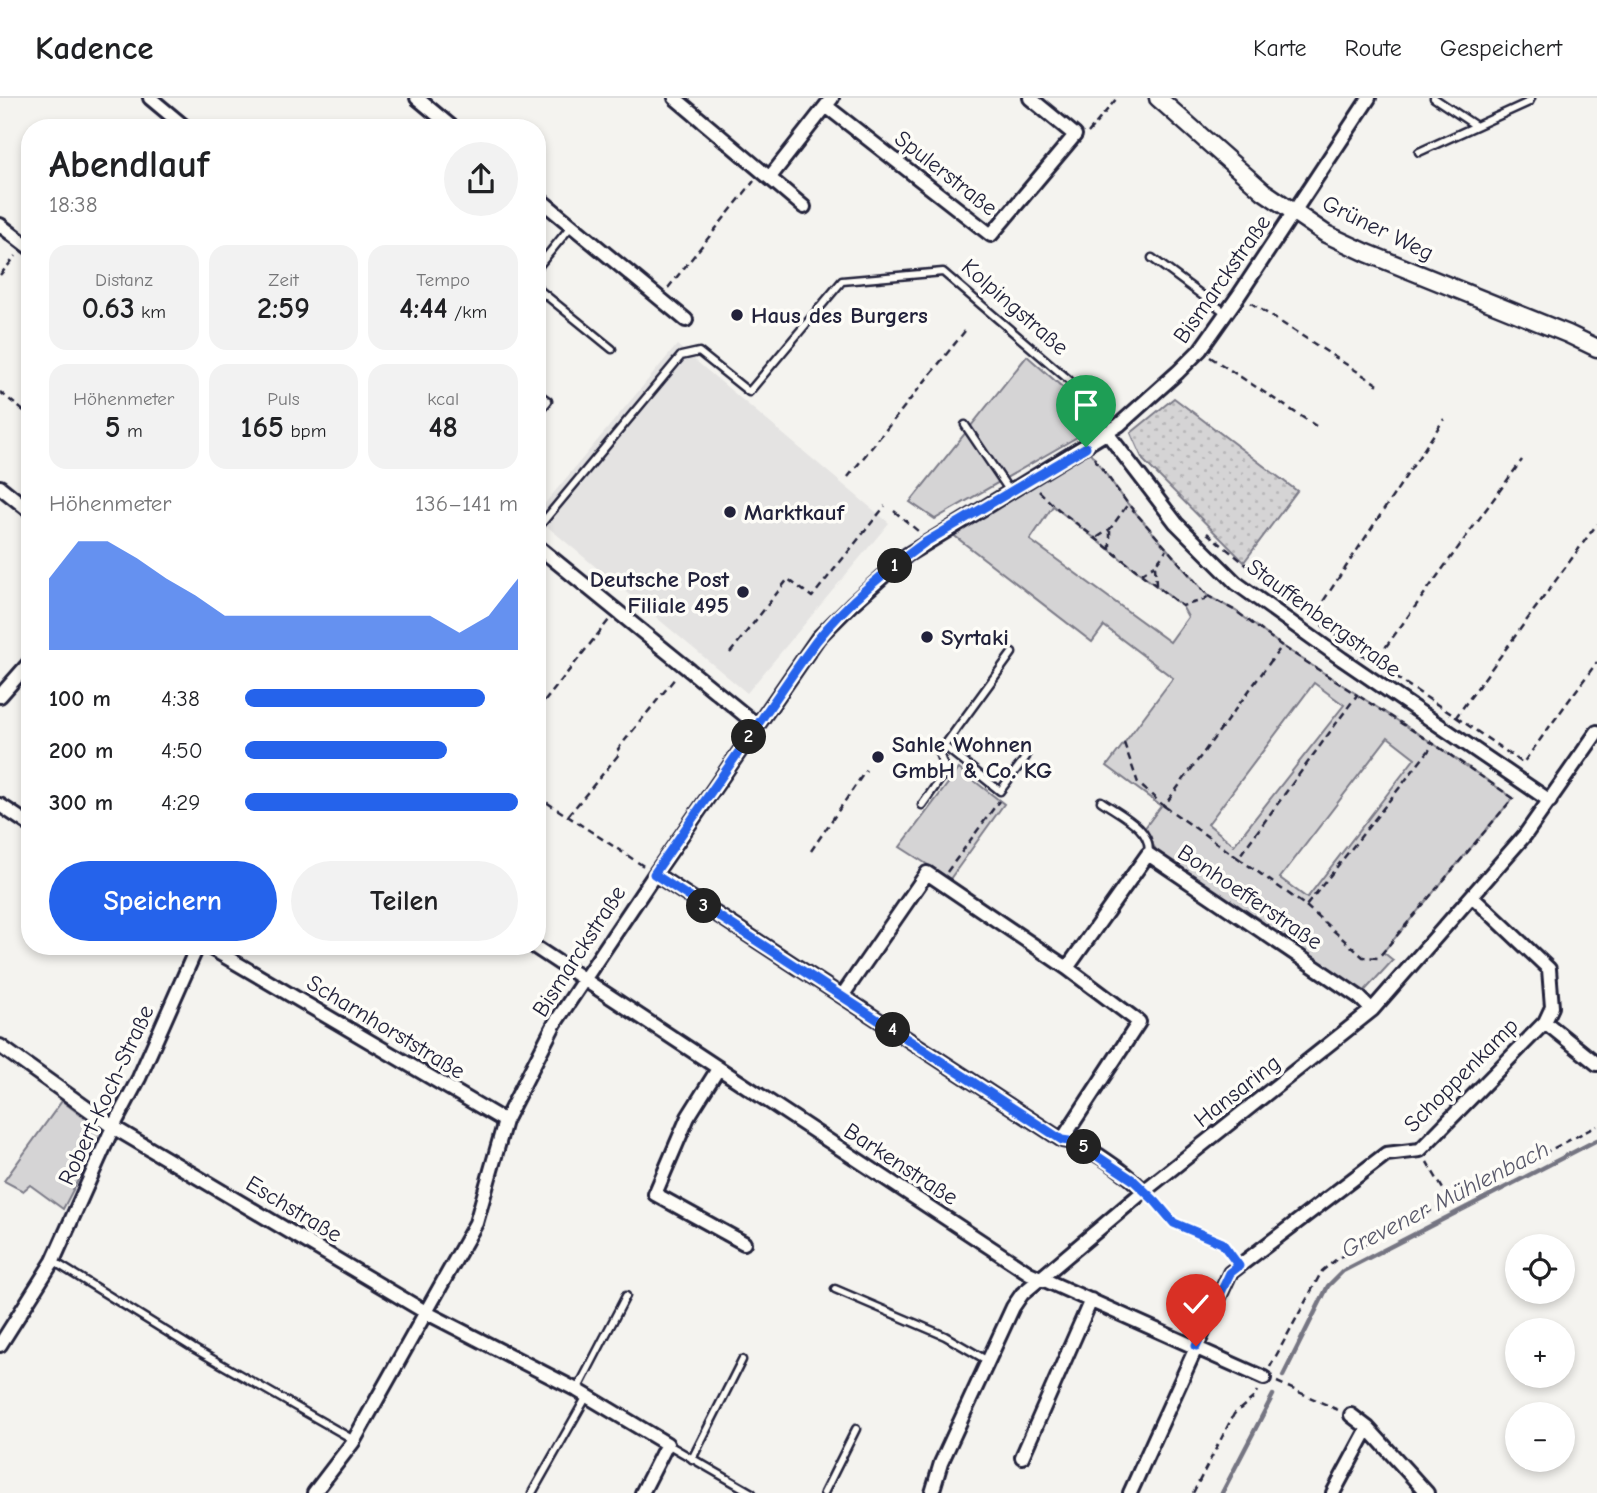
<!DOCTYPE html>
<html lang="de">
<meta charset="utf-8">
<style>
body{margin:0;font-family:"Comic Neue",sans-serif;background:#f2f2f2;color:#202124;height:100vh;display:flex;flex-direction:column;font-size:26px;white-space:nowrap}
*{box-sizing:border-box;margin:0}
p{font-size:23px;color:#757577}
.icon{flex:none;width:38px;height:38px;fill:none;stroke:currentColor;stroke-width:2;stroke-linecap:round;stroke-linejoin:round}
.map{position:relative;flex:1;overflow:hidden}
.panel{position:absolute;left:21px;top:21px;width:525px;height:836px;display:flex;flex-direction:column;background:#fff;border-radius:28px;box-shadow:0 4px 10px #0003}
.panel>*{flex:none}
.tools{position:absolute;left:1505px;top:1136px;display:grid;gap:14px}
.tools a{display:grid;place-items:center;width:70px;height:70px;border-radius:50%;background:#fff;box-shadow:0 4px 10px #0003;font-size:35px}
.pin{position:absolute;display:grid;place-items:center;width:60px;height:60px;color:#fff;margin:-72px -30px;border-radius:50% 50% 50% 0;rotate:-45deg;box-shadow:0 0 7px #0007}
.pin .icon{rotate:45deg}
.km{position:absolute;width:35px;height:35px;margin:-18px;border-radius:50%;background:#222;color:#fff;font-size:19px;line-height:35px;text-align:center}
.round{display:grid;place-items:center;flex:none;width:74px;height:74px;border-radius:37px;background:#f2f2f2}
.summary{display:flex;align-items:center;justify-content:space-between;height:119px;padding:0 28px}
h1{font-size:38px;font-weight:700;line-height:52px}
.figures{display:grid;grid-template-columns:repeat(3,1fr);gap:10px;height:119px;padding:7px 28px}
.figures div{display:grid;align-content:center;border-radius:18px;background:#f2f2f2;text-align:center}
.figures b{font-size:30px;font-weight:700}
.figures small{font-size:19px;font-weight:400}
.figures p{font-size:19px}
.chart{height:196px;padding:14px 28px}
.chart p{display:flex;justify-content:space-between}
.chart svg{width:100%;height:126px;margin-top:7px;fill:#2563eb;opacity:.7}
.action{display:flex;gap:14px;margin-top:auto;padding:14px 28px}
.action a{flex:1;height:80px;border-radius:42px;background:#2563eb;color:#fff;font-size:28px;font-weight:700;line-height:80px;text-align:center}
.action a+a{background:#f2f2f2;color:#202124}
ul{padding:0 28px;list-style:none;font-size:23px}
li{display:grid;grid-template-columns:112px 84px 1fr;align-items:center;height:52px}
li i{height:18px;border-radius:9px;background:#2563eb}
header{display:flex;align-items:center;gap:42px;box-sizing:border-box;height:98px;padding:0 35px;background:#fff;border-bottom:2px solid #e0e0e0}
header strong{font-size:33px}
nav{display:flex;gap:38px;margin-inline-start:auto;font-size:24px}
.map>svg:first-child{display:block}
</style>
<header>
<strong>Kadence</strong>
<nav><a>Karte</a><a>Route</a><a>Gespeichert</a></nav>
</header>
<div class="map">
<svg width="1597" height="1395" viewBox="0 0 1597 1395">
<defs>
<pattern id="park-dots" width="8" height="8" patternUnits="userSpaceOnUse" patternTransform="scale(1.75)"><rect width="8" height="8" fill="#d5d4d5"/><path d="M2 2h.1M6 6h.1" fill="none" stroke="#b7b6b8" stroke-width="1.8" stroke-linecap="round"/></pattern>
</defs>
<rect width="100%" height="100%" fill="#f4f3ef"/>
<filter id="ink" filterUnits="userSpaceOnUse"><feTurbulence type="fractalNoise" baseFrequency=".0143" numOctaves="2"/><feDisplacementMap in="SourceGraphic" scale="14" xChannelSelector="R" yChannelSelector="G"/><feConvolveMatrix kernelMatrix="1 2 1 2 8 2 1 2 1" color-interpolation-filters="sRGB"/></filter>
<g filter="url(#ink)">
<path fill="#e4e3e2" d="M677,247l212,178 -142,170 -210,-175v-5z"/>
<path fill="#d5d4d5" stroke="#7c7b88" stroke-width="2" fill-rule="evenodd" d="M1027,258l43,38 21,35 -156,90 -25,-17z
M1086,349l42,57 80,92 28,15 46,35 152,98 79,54 -130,154 10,8 -34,37 -195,-133 -20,-35 17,-23 -54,-40 66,-88 -69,-52 -12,16 -145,-112zM1053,408l129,100 6,11 -18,25 -140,-102zM1314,585l30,22 -110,140 -26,-21zM1388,639l27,21 -108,140 -27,-20z
M959,671l45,35 -54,75 -50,-32z
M62,1003l41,31 -40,77 -33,-24 -7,6 -19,-10z"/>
<path fill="url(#park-dots)" stroke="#7c7b88" stroke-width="2" d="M1174,300l123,93 -53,71 -101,-102 -12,-27z"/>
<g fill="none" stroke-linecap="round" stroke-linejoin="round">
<path stroke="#757582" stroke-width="4.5" d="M1283,1278l45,-90 15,-15 254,-131
M1222,1395l51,-98"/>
<defs>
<path id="service" d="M1434,0l42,28
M1419,54l110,-50 2,-4
M1152,160l74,55
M537,170l35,-43
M537,190l75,61
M537,295l11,8 -11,13
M965,327l46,68
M537,431l144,-173 18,-4 50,40 93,-111 101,-9 126,108 38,53
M944,648l56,45 26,-34
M1101,703c18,13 53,28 47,53
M922,707l24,-34 -7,-18 73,-100
M53,1163l140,87 161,92
M835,1191l110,47 43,25
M577,1292l49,-94
M667,1346l85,49
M692,1361l50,-99
M532,1395l55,-97
M824,1395l32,-64"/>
<path id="minor" d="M150,0l36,30
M417,0l36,30
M675,0l129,109
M826,8l165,129 84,-100 -45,-37
M770,79l62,-79
M537,99l149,123
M0,127l30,23
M1107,335l69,90 60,60 106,76 208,142
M0,389l30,24
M537,448l220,179
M0,598l30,-34
M0,707l30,20
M655,776l407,266c26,4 63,32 82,51
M1472,798l77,73 3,38 -7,15 52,42
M209,849l296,174
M535,849l494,326 235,105
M842,898l85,-123 140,95 81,-114 211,143 13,13
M0,948l113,81 314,186 150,77 90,54 -25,49
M718,971l-30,48 -33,77 89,49
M1062,1042l77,-118 -72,-54
M0,1247l53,-84 60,-134 26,-49 58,-131
M1351,1317l17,13 59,65
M1022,1359l69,-157
M314,1395l39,-51 123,-219 29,-102 50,-98 100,-149 163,-236 34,-34 55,-49 212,-130 59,-53 22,-22 39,-55 130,-197
M932,1395l9,-30 72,-156 9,-13 122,-103 228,-181 153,-175 72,-103
M1130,1395l100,-220 156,-119 34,-4 125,-128
M1333,1395l35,-65"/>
<path id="tertiary" d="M1158,0l105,93 63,43 41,19 201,81 29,14"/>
</defs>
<use href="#service" stroke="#22223b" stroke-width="11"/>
<use href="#minor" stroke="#22223b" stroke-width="18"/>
<use href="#tertiary" stroke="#22223b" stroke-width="21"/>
<path stroke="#22223b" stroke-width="2.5" stroke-dasharray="7 5" stroke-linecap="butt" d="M1088,35l29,-35
M0,177l16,-19
M668,190l86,-107
M1251,205l129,83
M1210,259l106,69
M0,294l30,24
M1094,360l34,46 -18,25 -15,10
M848,379l117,-146
M1039,393l14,14 129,101 22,-6 4,-4 -80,-92
M894,413l24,20
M1207,435l105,85 132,-199
M1110,452v-21
M1141,476l14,-9
M1156,487l-1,-20 11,-15
M1312,520l62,45 148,-203
M730,555l58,-74 24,18 73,-91
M1385,572l71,47 141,-193
M537,613l72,-91
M1456,619l67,46 74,-101
M1124,645l14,40 26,23 118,-160 -46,-35 -28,-15
M537,698l108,71
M1164,708l74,52 119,-163 -75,-49
M568,718l52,-63 -2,-4 58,-72
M811,753l55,-81
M1238,760l68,48 128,-162 -77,-49
M947,774l52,-71
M1306,808l57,51 15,1 135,-160 -79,-54
M1427,1064l23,39
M1154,1102l20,23 48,20 9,13
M1270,1269l52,-96 16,-13 259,-132
M1277,1284l61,28
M1193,1395l41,-79 19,-16 4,-7"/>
<use href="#service" stroke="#fdfcf7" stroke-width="6"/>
<use href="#minor" stroke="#fdfcf7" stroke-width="12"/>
<use href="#tertiary" stroke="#fdfcf7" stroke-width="16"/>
</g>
</g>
<g fill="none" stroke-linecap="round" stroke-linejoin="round" filter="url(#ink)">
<defs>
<path id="route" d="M1086,349l-162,96c-43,31 -88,69 -118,112l-152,219 408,266 14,2 57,38 23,22 18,21 48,20 17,23 -9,7 -34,73"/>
</defs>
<use href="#route" stroke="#fff" stroke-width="14"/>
<use href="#route" stroke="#2563eb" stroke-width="9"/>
</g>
<g fill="#22223b" stroke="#fdfcf7" stroke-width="2.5">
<circle cx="737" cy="217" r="7"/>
<circle cx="730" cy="414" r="7"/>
<circle cx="743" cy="494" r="7"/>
<circle cx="927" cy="539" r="7"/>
<circle cx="878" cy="659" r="7"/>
</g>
<g text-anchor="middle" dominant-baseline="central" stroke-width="7" stroke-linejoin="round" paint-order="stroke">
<g font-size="23" fill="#22223b" stroke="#fdfcf7">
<text transform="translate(946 75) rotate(38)">Spulerstraße</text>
<text transform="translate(1378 130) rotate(26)">Grüner Weg</text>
<text transform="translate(1222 181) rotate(-55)">Bismarckstraße</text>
<text transform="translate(1015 209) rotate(41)">Kolpingstraße</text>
<text transform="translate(1324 520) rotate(36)">Stauffenbergstraße</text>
<text transform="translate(1250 799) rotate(34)">Bonhoefferstraße</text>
<text transform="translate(579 853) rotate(-57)">Bismarckstraße</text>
<text transform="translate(386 929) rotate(31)">Scharnhorststraße</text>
<text transform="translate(1461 977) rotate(-45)">Schoppenkamp</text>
<text transform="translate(1237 993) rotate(-38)">Hansaring</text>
<text transform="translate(106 997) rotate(-65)">Robert-Koch-Straße</text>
<text transform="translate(901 1066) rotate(33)">Barkenstraße</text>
<text transform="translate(294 1111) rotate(31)">Eschstraße</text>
</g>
<g font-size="23" font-weight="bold" fill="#22223b" stroke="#fdfcf7" text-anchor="start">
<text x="751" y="217">Haus des Burgers</text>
<text x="744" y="414">Marktkauf</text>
<text x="729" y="481" text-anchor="end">Deutsche Post<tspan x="729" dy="26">Filiale 495</tspan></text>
<text x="941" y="539">Syrtaki</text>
<text x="892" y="646">Sahle Wohnen<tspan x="892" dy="26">GmbH &amp; Co. KG</tspan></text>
</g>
<g font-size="24" font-style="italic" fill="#59596b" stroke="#fdfcf7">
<text transform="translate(1445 1101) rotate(-27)">Grevener Mühlenbach</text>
</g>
</g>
</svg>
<div class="tools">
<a><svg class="icon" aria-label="locate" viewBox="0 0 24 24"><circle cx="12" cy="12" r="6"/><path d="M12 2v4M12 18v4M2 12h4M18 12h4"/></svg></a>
<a>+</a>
<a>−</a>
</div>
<div class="pin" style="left:1086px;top:349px;background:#1e9e55"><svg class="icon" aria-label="arrive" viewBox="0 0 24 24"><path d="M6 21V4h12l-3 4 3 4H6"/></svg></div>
<div class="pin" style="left:1196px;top:1248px;background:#d93025"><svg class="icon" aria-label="check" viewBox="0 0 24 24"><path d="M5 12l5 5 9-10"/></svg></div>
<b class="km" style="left:895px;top:468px">1</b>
<b class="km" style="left:749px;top:639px">2</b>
<b class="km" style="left:704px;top:808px">3</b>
<b class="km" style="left:893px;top:932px">4</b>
<b class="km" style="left:1084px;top:1049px">5</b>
<section class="panel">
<div class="summary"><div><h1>Abendlauf</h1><p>18:38</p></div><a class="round"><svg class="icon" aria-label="share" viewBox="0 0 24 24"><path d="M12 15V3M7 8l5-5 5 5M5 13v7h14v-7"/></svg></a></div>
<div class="figures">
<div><p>Distanz</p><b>0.63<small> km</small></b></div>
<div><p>Zeit</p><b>2:59</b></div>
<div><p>Tempo</p><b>4:44<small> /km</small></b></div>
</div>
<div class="figures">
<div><p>Höhenmeter</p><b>5<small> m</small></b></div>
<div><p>Puls</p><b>165<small> bpm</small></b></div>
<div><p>kcal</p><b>48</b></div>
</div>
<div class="chart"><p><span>Höhenmeter</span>136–141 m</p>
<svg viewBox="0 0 160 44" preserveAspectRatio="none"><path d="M0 44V19L10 6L20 6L30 12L40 19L50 25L60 32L70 32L80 32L90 32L100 32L110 32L120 32L130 32L140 38L150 32L160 19V44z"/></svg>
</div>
<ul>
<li><b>100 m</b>4:38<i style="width:88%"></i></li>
<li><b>200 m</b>4:50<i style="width:74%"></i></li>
<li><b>300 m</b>4:29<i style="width:100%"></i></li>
</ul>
<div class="action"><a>Speichern</a><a>Teilen</a></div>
</section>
</div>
